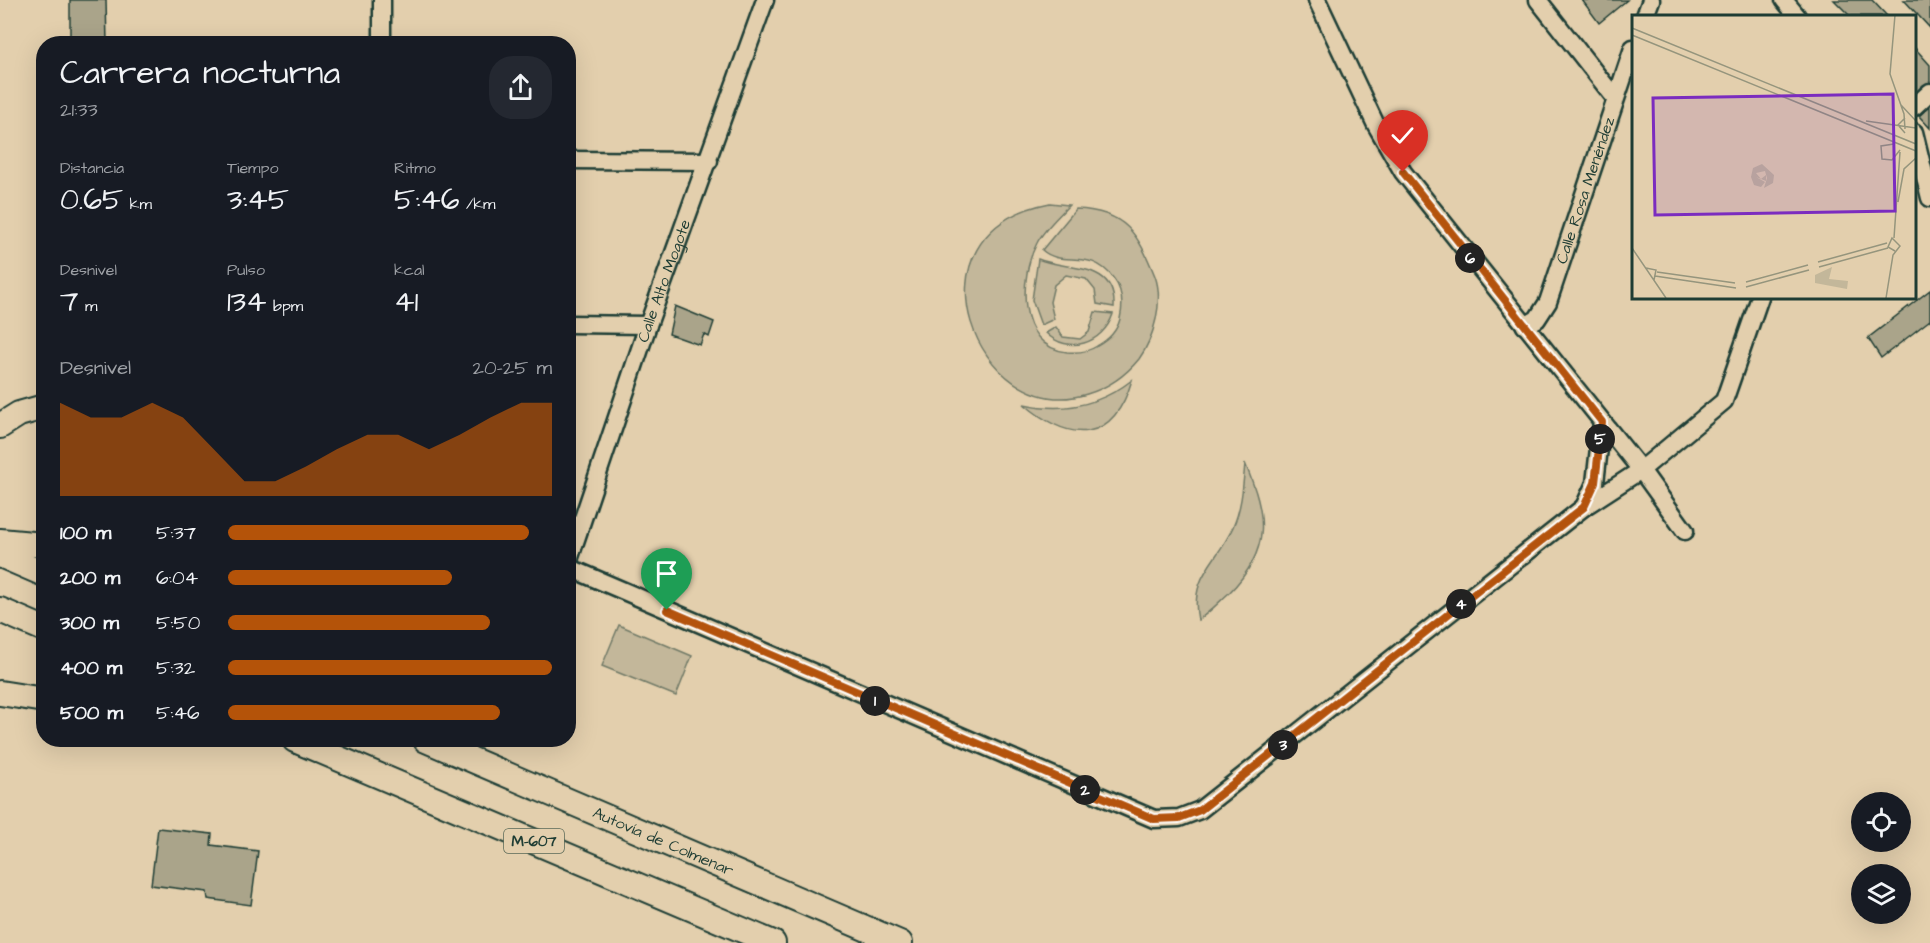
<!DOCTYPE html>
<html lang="es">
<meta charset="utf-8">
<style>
body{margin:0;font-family:"Architects Daughter",sans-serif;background:#242831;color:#f1f3f6;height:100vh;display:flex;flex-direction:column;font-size:22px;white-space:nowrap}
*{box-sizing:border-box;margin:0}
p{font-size:20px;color:#9ea1a6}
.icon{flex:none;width:33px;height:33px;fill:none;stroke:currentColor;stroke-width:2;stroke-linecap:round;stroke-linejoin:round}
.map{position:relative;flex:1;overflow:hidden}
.panel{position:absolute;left:36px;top:36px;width:540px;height:711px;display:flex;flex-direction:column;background:#171b24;border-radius:24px;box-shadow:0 6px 24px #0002}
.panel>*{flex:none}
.buttons{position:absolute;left:1851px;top:792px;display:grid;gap:12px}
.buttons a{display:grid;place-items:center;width:60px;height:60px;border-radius:50%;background:#171b24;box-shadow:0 6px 24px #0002;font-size:30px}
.pin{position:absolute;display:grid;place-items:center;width:51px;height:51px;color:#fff;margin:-62px -26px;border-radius:50% 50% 50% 0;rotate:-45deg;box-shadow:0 0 6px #0007}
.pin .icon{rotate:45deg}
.km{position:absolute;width:30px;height:30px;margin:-15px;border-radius:50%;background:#222;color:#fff;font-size:16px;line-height:30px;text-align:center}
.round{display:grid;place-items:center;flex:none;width:63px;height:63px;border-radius:24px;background:#242831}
.overview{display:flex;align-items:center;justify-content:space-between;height:102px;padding:0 24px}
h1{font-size:33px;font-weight:600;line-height:45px}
.metrics{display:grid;grid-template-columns:repeat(3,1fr);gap:9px;height:102px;padding:6px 24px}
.metrics div{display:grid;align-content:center}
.metrics b{font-size:30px;font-weight:600}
.metrics small{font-size:16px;font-weight:400}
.metrics p{font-size:16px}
.chart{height:168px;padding:12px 24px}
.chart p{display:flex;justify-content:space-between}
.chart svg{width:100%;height:108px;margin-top:6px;fill:#b45309;opacity:.7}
ul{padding:0 24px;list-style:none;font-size:20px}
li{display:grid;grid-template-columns:96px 72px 1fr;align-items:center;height:45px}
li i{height:15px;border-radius:8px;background:#b45309}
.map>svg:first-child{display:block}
</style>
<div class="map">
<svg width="1930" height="943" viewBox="0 0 1930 943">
<rect width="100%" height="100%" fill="#e3cfad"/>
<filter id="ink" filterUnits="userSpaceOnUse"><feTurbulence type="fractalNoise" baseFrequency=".0167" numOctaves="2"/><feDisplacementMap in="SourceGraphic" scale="12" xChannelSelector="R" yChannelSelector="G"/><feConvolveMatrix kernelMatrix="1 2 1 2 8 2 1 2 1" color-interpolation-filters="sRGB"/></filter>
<g filter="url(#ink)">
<path fill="#c3b79a" stroke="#717a67" stroke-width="1.5" d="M1050,203l19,2c-10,11 -25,24 -32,38 -18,34 -21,103 30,109 11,1 21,0 30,-6 11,-6 20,-15 23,-27 3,-13 3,-28 -6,-40 -24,-33 -51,-10 -72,-29l34,-41c50,2 62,25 79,67 9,25 -1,62 -16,83 -13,16 -32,29 -52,35 -109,34 -188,-162 -37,-191z
M1038,259c29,12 78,2 76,48l-17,-3 -2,-14 -9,-11 -20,-4 -12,10 -4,17 4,17 -13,6 -9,-25z
M1095,312l18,2c-10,30 -45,41 -67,19l10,-6 7,10 17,2 9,-7z
M1132,380c-19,64 -61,64 -108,24 40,9 76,1 108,-24z
M1245,463c22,53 27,86 -16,130 -10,9 -20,20 -31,27 -9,-44 19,-57 35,-93 9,-20 10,-42 12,-64z
M619,625l73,31 -16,40 -74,-30z"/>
<path fill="#aaa48a" stroke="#1f3d34" stroke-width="1.5" d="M70,0h36l1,44h-37z
M1582,0h45l-28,23z
M1834,0h38l15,16h-37z
M1904,0h26v28z
M1914,47l16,18v17l-16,11z
M1930,106v22l-11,-12z
M1930,290v30l-49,38 -13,-20z
M675,306l39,16 -5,15 -5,-3 -4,11 -31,-11z
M158,828l54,6 -1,11 47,6 -7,54 -43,-6 -1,-7 -56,-7z"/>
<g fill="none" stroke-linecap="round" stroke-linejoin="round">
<defs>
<g id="minor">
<path d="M382,0v44"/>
<path d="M1317,0l59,125 27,47 238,298 44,61"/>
<path d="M1538,0l77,98"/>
<path d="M1784,0l13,16"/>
<path d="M1645,16l6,-16"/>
<path d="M1914,107l16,-15"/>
<path d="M1914,132l16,66"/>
<path d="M568,160l141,1"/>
<path d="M568,324l80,1"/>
<path id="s1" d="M1525,326l12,-7 11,-17 85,-254"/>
<path d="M1584,507l11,-24 7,-61"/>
<path id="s2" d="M568,563l80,-238 117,-325"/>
<path d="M568,567l586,252 25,-1 21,-8 384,-303 57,-37 83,-69 36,-104"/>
</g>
<g id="highway">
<path d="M0,426l19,-12 25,-7"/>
<path d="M0,541l44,4"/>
<path d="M0,555l44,19"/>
<path d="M0,610l44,19"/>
<path d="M0,693l44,7"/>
<path d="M295,740l478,203"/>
<path id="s3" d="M426,740l474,203"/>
</g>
</defs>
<use href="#minor" stroke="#1f3d34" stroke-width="21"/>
<use href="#highway" stroke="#1f3d34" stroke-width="28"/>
<use href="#minor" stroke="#e3cfad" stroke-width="16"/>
<use href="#highway" stroke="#e3cfad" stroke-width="24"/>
</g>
</g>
<g fill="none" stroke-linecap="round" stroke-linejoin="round" filter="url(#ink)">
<defs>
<path id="route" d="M667,610l487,209 25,-1 21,-8 384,-303 11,-24 7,-61 -199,-250"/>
</defs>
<use href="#route" stroke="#fff" stroke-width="12"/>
<use href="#route" stroke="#b45309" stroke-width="8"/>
</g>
<g text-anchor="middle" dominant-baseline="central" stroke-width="4.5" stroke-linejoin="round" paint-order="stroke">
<rect fill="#e3cfad" stroke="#5a6958" stroke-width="1.5" x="504" y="829" width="60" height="24" rx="4.5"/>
<g font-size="15" font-weight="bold" fill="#1f3d34">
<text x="534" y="841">M-607</text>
</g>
<g font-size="16" fill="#1f3d34" stroke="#e3cfad">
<text stroke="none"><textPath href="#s1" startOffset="152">Calle Rosa Menéndez</textPath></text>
<text stroke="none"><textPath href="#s2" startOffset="298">Calle Alto Mogote</textPath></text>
<text stroke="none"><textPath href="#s3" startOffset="258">Autovía de Colmenar</textPath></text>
</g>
</g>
<g transform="translate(1632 15)">
<rect width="284" height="284" fill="#e3cfad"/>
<path d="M130,149l12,11 -1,8 -9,5 3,-10 -2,-7 -9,2 5,6 5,-4v6l-10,-4 9,5 -4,5 -7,-2 -3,-8 2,-9zM200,252l-3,12 19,2 -1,8 -32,-6v-8z" fill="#c3b79a"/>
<path fill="none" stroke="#95957d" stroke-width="1.5" d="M263,0l-5,59 14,40 1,15M0,13l284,116M0,20l284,116M269,90l15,16M234,106l50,7M273,118l-7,-8 7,-7M262,129l-13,2 1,13 10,1 8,-10M266,187l6,-33 12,-11M262,223l6,-86M0,233l34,50M186,247l69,-19M187,252l69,-19M14,253l10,2 -2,10M25,257l78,11M23,261l81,12M114,267l62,-17M114,272l63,-17M254,283l7,-43 7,-9 -8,-8 -4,9 7,4"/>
<path fill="#7b2cbf" fill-opacity="0.15" stroke="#7b2cbf" stroke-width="3" d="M261,79l2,117 -240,4 -2,-117z"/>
<rect width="284" height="284" fill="none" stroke="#1f3d34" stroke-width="3"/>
</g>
</svg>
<div class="buttons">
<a><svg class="icon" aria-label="locate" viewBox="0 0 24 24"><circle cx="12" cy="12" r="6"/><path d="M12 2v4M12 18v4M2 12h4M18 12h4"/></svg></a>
<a><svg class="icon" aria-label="layers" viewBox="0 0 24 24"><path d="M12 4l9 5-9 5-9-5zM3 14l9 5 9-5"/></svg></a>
</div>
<div class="pin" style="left:667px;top:610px;background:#1e9e55"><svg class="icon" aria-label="arrive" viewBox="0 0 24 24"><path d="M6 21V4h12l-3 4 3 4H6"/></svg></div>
<div class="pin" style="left:1403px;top:172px;background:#d93025"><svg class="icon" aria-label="check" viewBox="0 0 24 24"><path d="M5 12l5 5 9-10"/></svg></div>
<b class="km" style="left:875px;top:701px">1</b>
<b class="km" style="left:1085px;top:790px">2</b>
<b class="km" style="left:1283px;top:745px">3</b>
<b class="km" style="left:1461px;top:604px">4</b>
<b class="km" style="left:1600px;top:439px">5</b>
<b class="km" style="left:1470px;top:258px">6</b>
<section class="panel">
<div class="overview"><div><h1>Carrera nocturna</h1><p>21:33</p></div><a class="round"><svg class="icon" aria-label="share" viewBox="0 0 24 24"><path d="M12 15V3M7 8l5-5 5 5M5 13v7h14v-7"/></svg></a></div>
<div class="metrics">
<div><p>Distancia</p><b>0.65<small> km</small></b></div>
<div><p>Tiempo</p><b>3:45</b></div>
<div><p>Ritmo</p><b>5:46<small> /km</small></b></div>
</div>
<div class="metrics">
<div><p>Desnivel</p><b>7<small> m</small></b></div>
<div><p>Pulso</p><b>134<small> bpm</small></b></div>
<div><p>kcal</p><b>41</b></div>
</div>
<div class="chart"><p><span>Desnivel</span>20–25 m</p>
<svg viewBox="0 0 160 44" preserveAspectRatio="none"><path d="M0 44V6L10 12L20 12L30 6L40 12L50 25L60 38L70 38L80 32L90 25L100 19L110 19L120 25L130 19L140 12L150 6L160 6V44z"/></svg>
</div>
<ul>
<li><b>100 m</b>5:37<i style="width:93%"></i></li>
<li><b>200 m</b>6:04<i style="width:69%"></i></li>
<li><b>300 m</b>5:50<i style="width:81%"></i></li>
<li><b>400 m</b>5:32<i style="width:100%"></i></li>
<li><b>500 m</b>5:46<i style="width:84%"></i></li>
</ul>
</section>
</div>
